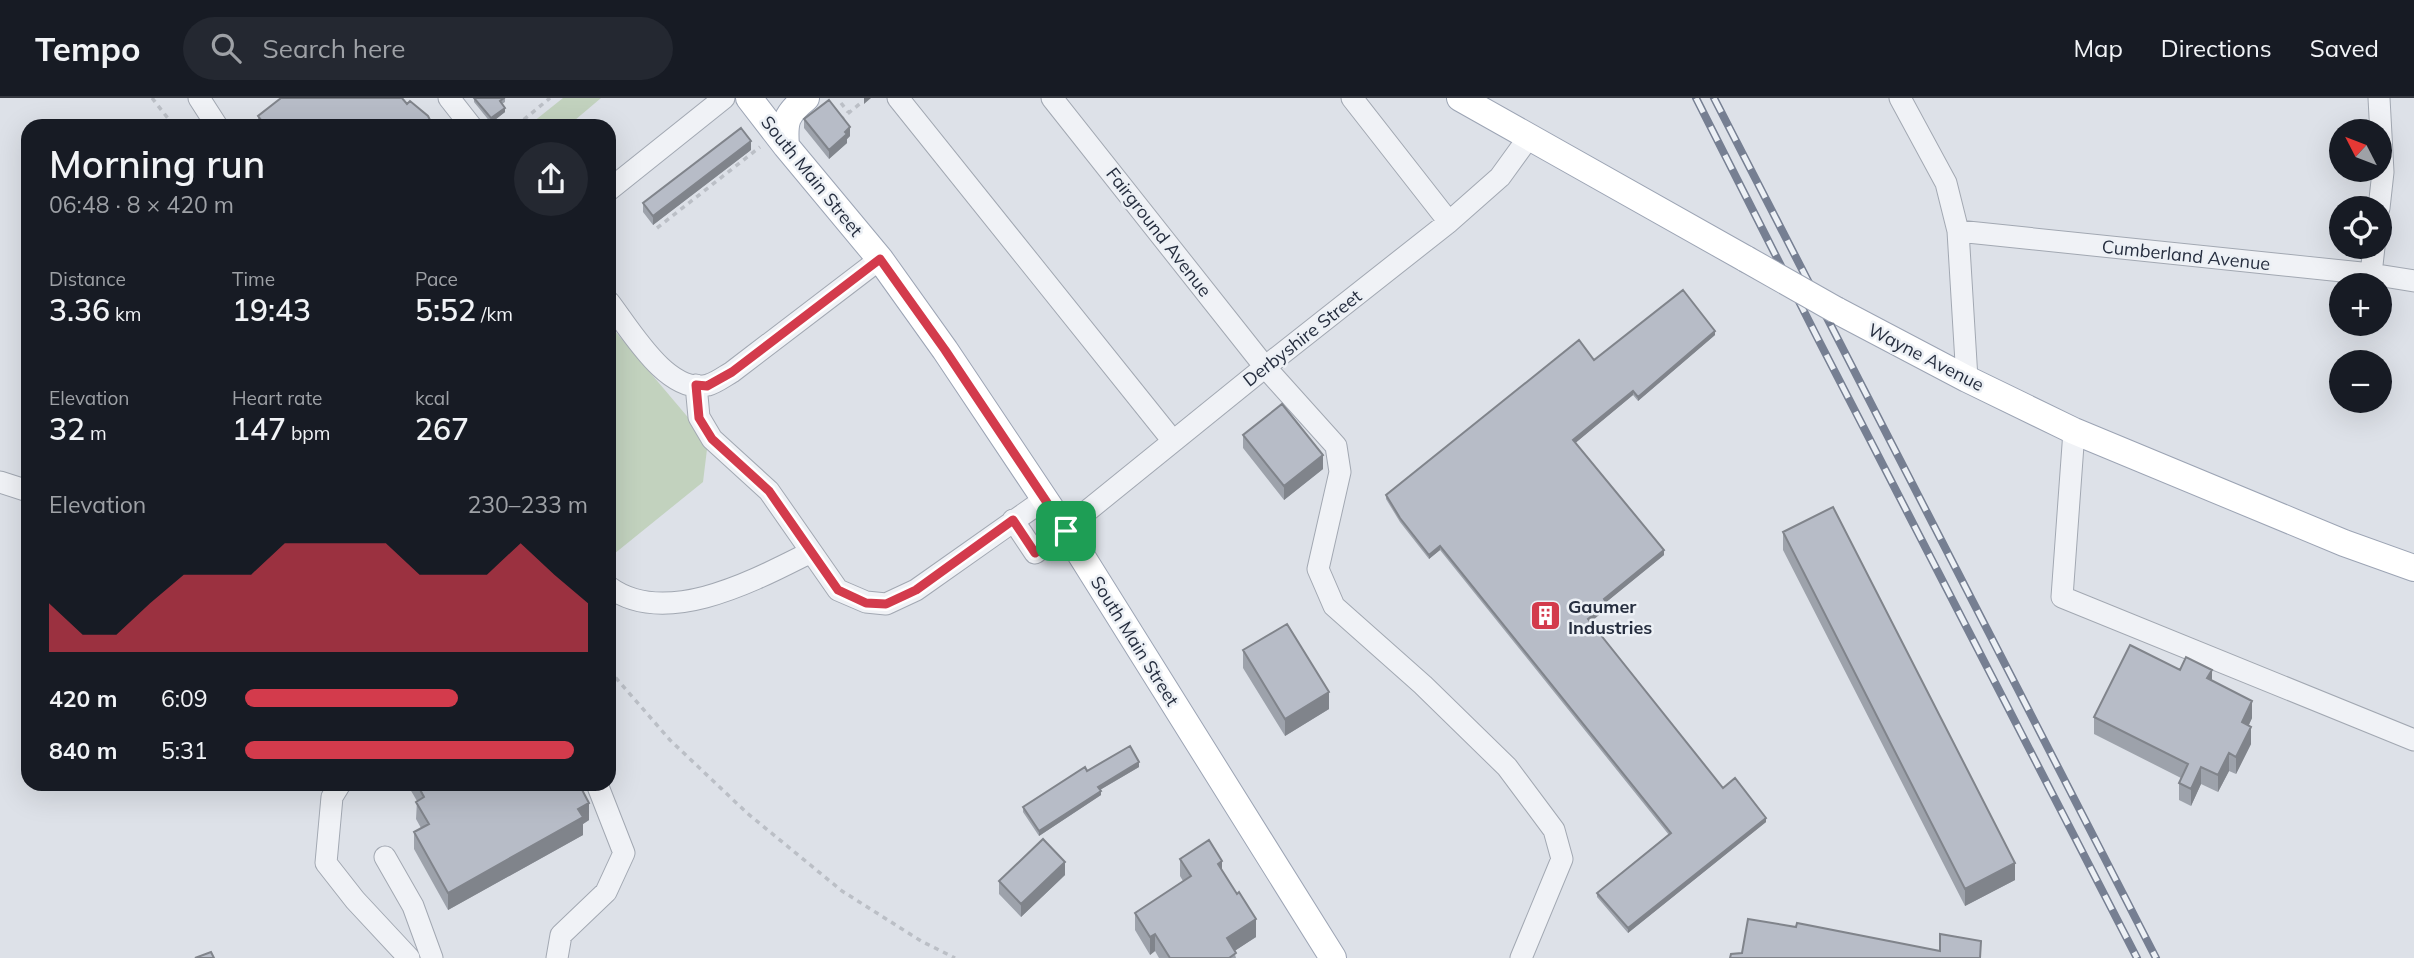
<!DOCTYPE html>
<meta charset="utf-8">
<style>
body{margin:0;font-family:Mulish,sans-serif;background:#242831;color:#f1f3f6;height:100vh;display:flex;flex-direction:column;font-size:26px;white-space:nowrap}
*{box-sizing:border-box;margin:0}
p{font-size:23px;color:#9ea1a6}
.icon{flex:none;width:38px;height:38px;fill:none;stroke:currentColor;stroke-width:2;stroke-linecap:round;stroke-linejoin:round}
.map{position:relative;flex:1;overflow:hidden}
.sheet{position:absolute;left:21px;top:21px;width:595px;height:672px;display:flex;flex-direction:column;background:#171b24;border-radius:21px;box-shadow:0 7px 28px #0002}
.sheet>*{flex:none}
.needle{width:46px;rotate:312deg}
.fabs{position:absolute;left:2329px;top:21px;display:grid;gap:14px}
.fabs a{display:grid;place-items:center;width:63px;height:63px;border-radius:50%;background:#171b24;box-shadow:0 7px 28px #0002;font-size:35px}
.pin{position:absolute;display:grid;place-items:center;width:60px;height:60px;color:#fff;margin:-30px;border-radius:14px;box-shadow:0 4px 10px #0006}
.round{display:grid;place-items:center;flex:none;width:74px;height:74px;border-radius:37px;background:#242831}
.head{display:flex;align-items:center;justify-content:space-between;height:119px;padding:0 28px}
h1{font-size:38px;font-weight:600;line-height:52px}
.stats{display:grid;grid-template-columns:repeat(3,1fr);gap:10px;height:119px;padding:7px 28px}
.stats div{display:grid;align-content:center}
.stats b{font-size:30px;font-weight:600}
.stats small{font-size:19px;font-weight:400}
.stats p{font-size:19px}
.chart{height:196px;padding:14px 28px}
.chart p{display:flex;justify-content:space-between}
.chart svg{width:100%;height:126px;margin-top:7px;fill:#d33b4c;opacity:.7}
ul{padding:0 28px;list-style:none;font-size:23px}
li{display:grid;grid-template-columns:112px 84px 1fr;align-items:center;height:52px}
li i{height:18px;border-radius:9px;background:#d33b4c}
header{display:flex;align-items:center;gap:42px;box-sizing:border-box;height:98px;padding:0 35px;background:#171b24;border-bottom:2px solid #363941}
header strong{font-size:33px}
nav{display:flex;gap:38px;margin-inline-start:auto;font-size:24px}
.search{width:490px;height:63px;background:#242831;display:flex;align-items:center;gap:18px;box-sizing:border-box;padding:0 24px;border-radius:38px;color:#9ea1a6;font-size:26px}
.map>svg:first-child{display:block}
</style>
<header>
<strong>Tempo</strong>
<div class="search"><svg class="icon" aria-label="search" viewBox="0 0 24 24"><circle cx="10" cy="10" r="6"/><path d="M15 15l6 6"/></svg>Search here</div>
<nav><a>Map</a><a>Directions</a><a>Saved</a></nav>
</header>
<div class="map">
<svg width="2414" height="860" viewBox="0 0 2414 860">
<rect width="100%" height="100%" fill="#dde1e8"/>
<path fill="#c2d2be" d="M563,0h38l-33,28h-40z
M609,226l99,117 -5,41 -94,76z"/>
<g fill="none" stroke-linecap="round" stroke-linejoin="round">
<defs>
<path id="minor" d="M199,0l18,28
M449,0l22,28
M898,0l275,343
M1052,0l213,269 71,79 4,26 -22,97 16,37 89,79 84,82 47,63 8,29 -41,99
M1352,0l97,124
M1900,0l46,85 12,48 9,148
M2379,0l4,74 -4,36
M609,92l115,-92
M1958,133l413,43 43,7
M2371,176l3,-27
M609,204c21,27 59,94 99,83 8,-2 17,-9 24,-13l148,-113
M696,287l3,32 13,22 57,52 69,99 28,12 20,2 30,-14 129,-91
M2074,333l-12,166 352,143
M0,384l28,9
M1013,422l22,33 31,-22 15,-15 184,-149 184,-145 51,-45 29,-40
M609,489c57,42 148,-8 202,-35
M340,686l-8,13 -6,66 29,37 54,58
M385,759l28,49 19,52
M557,860l4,-23 45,-43 18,-39 -27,-69"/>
<path id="major" d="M749,0l37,48 94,113 65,91 121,181 267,427
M1460,0l286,161
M786,48c-2,-25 0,-32 20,-48
M1836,212l131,69 107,52 270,112 70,25"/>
</defs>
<use href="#minor" stroke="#a2a8b2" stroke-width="23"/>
<use href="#major" stroke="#9ca4b4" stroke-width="28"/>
<path stroke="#bbbfc6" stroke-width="3.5" stroke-dasharray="5 5" stroke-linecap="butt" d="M152,0l22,28
M841,5l7,9
M840,22l22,-18
M516,28l34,-28
M657,130l103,-81
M609,572l61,70 77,73 95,78 79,50 34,17"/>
<use href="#minor" stroke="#f0f2f6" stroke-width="21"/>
<use href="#major" stroke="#fff" stroke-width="26"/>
<defs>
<path id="rail" d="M1696,0l121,239 320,621
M1714,0l442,860"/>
</defs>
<use href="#rail" stroke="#767f92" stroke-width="8"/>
<use href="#rail" stroke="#ecf0f5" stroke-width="5" stroke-dasharray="16" stroke-linecap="butt"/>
<defs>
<path id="major-bridge" d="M1746,161l90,51"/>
</defs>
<use href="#major-bridge" stroke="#9ca4b4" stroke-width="28" stroke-linecap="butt"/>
<use href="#major-bridge" stroke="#fff" stroke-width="26"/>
</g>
<path fill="#9da2ab" d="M474,0h31v4l-3,2 3,8 -14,11 -17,-21z
M407,6l26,22h-175v-10z
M804,21l46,17 -3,3v4l-18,16 -25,-31z
M751,52l-98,75 -10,-13v-9z
M1715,237l-77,66 -5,-6 -58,48 89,112 -58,47 1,6 -16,14 132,166 43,34 -138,111 -31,-36v-4l72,-58 -229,-285 -11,9 -29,-37 -14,-23v-4l208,-135z
M1243,337l80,34 -39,31 -41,-52z
M1783,434l232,348 -50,26 -182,-356z
M1243,552l86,59 -44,27 -42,-68z
M2212,583l40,37 -3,7 2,19 -15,30 -7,-3 -11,21 -17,-8 -10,22 -12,-6v-17l2,-5 -87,-44v-17z
M1139,669l-39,23 1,5 -62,41 -16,-24v-5l64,-36z
M407,686h172l10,36 -6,4v11l-135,75 -34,-61v-17l7,-4 -5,-9 1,-18z
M1180,761l42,12 34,66 -22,14 2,7h-77l-4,-7 -5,4 -15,-25v-17l48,-32 -3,-5z
M1065,777l-44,42 -22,-23v-13z"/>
<path fill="#80848b" d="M864,0h7l-7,6z
M505,10v4l-14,11v-5z
M850,29v9l-3,3v4l-18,16v-9l16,-18z
M751,43v9l-98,75v-9z
M1715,233v4l-77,66v-4z
M1633,293v4l-60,50v-5z
M1323,357v14l-39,31v-14z
M1440,448v4l-11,9v-4z
M1664,452v5l-60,49v-5z
M1607,506v4l-19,16v-5z
M2212,572v17l-5,-9z
M1329,594v17l-44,27v-17z
M2252,603v17l-10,21v-17z
M2251,629v17l-15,30v-17z
M2229,655v18l-11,21v-17z
M1139,664v5l-41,24v-4z
M2201,669v17l-10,22v-17z
M1101,693v4l-62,41v-5z
M589,705v17l-6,4v11l-135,75v-17z
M1766,720v4l-138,111v-5z
M1222,763v17l-4,-14z
M1065,764v13l-44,42v-13z
M2015,765v17l-50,26v-17z
M1256,821v18l-29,19v-18z
M1155,836v17l-5,4v-18z"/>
<path fill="#b7bcc7" stroke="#80848b" stroke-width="2" d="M281,0h121l5,6 3,-3 18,15 5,10h-167l-8,-10z
M474,0h30l-4,3 5,7 -14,10z
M829,2l21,27 -5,5 2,2 -18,16 -25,-31z
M741,30l10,13 -98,75 -10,-13z
M1683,192l32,41 -77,66 -5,-6 -60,49 91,110 -60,49 3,5 -19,15 135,169 12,-10 31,40 -138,110 -31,-35 74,-60 -231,-287 -11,9 -29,-37 -14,-23 193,-155 15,20z
M1282,306l41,51 -39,31 -41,-51z
M1833,409l182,356 -50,26 -182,-357z
M1287,526l42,68 -44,27 -42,-69z
M2130,547l50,25 6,-13 26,13 -5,8 45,23 -10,21 9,5 -15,30 -7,-4 -11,22 -17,-8 -10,22 -12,-6 9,-19 -94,-47z
M1130,648l9,16 -41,25 3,4 -62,40 -16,-24 62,-40 2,4z
M417,686h162l10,19 -11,6 5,8 -135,76 -34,-61 15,-8 -13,-22 8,-5z
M1043,741l22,23 -44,42 -22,-23z
M1209,742l13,21 -4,3 19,30 2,-2 17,27 -29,19 9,15 -7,5h-59l-15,-24 -5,3 -15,-24 56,-37 -11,-17z
M1748,821l48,8 1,-4 143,28v-17l41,7 -1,17h-250l1,-4 11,-1z
M211,854l3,6h-19z"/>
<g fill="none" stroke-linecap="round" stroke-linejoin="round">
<defs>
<path id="route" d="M880,161l65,91 121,181 -31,22 -22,-33 -97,70 -30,14 -20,-1 -28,-13 -69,-99 -57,-52 -13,-21 -3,-33 11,1 25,-14z"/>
</defs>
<use href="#route" stroke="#fff" stroke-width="14"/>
<use href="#route" stroke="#d33b4c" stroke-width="9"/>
</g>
<defs>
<symbol id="building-square" viewBox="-11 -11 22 22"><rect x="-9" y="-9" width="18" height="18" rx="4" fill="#d33b4c" stroke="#ecf0f5"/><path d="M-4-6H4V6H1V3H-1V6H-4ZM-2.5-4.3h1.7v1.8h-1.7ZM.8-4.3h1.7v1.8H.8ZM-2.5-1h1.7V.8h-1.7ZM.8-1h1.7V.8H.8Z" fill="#fff"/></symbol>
</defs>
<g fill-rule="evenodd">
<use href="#building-square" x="1528" y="500" width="35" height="35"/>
</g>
<g text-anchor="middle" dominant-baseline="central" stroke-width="5" stroke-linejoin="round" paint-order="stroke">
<g font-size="18" fill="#262e3f" stroke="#ecf0f5">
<text transform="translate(812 78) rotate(51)">South Main Street</text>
<text transform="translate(1159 134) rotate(52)">Fairground Avenue</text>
<text transform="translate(2186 157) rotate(6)">Cumberland Avenue</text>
<text transform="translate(1302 240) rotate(-38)">Derbyshire Street</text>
<text transform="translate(1926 259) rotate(27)">Wayne Avenue</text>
<text transform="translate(1135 543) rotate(58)">South Main Street</text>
</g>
<g font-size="18" font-weight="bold" fill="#262e3f" stroke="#ecf0f5" text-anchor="start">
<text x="1568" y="508">Gaumer<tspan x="1568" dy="21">Industries</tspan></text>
</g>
</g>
</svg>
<div class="fabs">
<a><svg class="needle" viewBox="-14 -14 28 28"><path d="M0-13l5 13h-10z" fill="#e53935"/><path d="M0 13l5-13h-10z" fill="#9ea1a6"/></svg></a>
<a><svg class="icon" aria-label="locate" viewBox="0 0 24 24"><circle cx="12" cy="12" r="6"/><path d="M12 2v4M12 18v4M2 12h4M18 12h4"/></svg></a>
<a>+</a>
<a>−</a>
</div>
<div class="pin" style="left:1066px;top:433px;background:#1e9e55"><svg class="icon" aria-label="arrive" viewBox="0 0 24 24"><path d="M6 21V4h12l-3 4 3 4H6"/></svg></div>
<section class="sheet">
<div class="head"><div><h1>Morning run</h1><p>06:48 · 8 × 420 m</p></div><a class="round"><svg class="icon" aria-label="share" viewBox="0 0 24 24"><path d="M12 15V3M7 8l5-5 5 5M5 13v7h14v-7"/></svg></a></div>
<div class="stats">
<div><p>Distance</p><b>3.36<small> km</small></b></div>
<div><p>Time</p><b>19:43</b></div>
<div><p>Pace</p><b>5:52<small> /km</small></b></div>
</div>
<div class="stats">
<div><p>Elevation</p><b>32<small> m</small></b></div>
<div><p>Heart rate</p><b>147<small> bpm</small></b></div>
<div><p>kcal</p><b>267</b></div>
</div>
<div class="chart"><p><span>Elevation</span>230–233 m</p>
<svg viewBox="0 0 160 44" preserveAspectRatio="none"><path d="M0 44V27L10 38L20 38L30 27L40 17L50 17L60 17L70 6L80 6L90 6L100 6L110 17L120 17L130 17L140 6L150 17L160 27V44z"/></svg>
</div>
<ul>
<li><b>420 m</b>6:09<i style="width:62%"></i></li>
<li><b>840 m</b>5:31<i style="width:96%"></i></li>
</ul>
</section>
</div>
